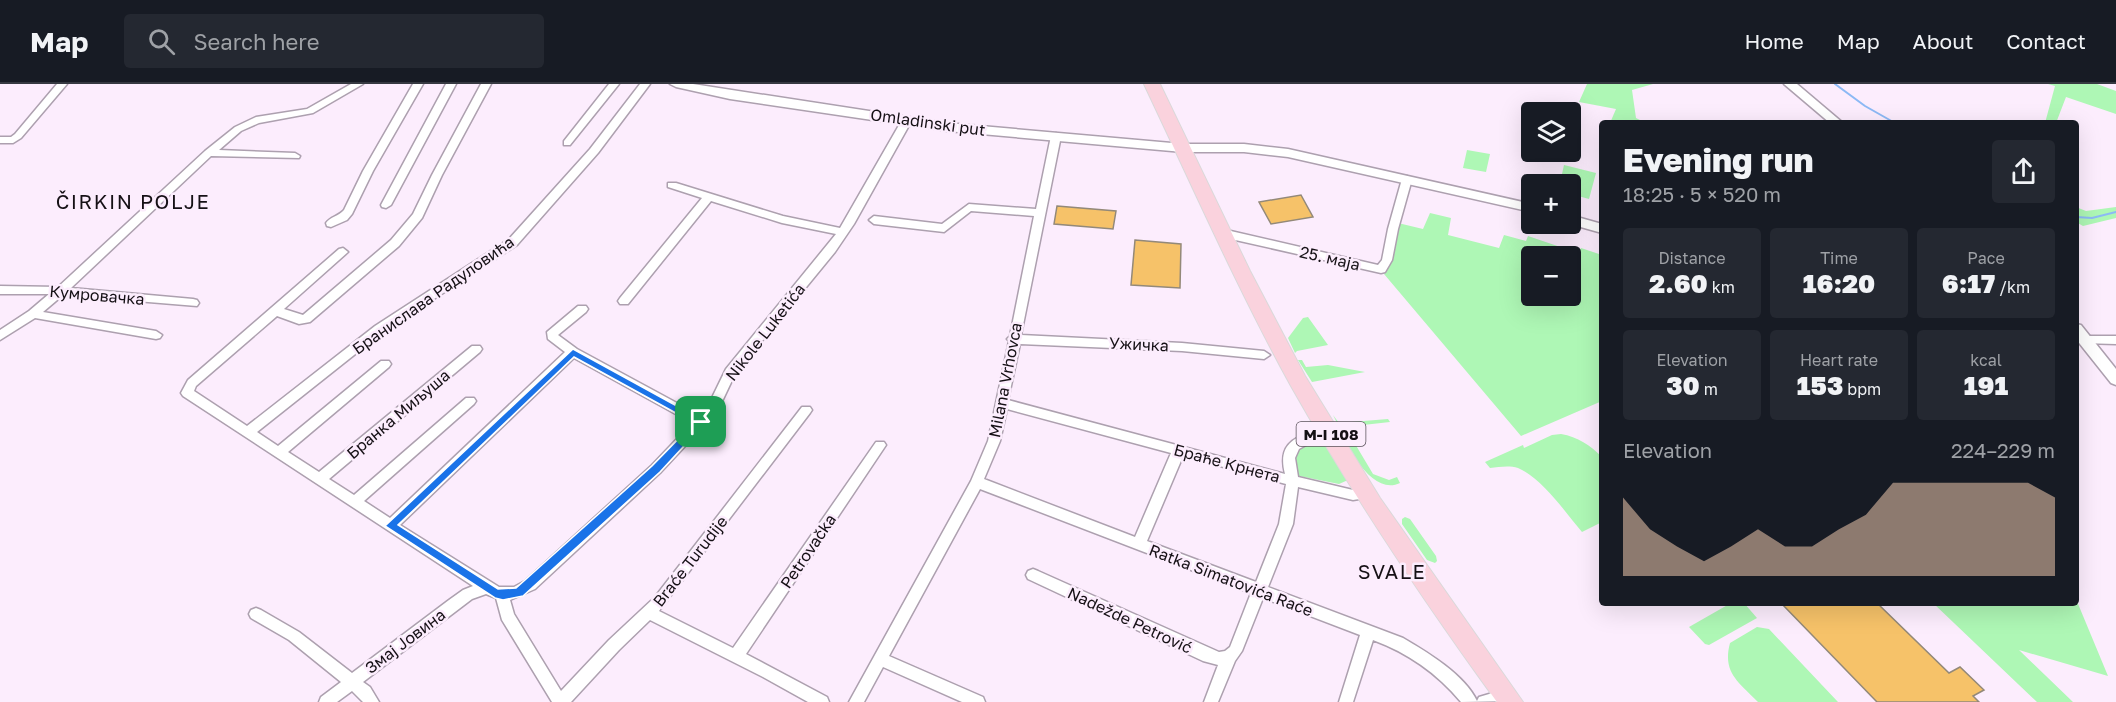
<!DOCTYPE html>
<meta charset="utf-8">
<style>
body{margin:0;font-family:"Golos Text",sans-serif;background:#242831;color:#f1f3f6;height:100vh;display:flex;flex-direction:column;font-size:22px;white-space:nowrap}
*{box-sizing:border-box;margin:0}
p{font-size:20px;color:#9ea1a6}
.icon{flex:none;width:33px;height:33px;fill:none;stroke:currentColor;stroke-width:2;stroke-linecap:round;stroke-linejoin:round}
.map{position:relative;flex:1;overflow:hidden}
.details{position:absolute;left:1599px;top:36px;width:480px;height:486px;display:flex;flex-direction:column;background:#171b24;border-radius:6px;box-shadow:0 6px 24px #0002}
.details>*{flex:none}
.fabs{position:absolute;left:1521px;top:18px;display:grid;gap:12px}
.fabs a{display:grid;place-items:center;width:60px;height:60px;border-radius:6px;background:#171b24;box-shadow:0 6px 24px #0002;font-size:30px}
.pin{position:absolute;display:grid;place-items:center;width:51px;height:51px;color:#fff;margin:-26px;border-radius:12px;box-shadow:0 3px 9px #0006}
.round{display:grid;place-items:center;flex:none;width:63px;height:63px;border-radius:6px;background:#242831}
.head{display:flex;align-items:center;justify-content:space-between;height:102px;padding:0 24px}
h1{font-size:33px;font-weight:800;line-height:45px}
.stats{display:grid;grid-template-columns:repeat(3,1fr);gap:9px;height:102px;padding:6px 24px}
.stats div{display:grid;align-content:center;border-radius:6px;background:#242831;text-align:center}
.stats b{font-size:26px;font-weight:800}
.stats small{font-size:16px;font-weight:400}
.stats p{font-size:16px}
.chart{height:168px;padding:12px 24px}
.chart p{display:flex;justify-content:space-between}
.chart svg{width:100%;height:108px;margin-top:6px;fill:#c0a390;opacity:.7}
header{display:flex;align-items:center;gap:36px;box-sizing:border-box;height:84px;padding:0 30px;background:#171b24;border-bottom:2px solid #363941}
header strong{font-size:28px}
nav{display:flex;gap:33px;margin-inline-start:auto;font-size:21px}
.search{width:420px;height:54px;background:#242831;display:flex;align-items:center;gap:15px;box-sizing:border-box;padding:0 21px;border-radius:6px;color:#9ea1a6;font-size:22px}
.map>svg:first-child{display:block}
</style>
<header>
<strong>Map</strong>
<div class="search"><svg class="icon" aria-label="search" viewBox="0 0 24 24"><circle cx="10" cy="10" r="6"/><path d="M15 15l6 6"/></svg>Search here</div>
<nav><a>Home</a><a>Map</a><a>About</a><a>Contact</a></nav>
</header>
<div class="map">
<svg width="2116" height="618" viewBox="0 0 2116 618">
<rect width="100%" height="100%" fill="#fcedfd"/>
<path fill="#aef7b5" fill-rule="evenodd" d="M1587,0h66l-21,6 4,28 10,5h-36l6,-14 -37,-7z
M2048,0h49l19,7v23l-50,-17 -10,26h-11l10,-37z
M1467,66l23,4 -4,18 -23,-4z
M1564,81l32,8 -7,26 -18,-5 -1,-10h-3l3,-9 -8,-1z
M2076,123l10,4 30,-4v11l-33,8 -7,-4z
M1430,129l21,5 -3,17 51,13 5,-13 22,6 2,-5 50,17 3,-5 21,7v146l-81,35 -137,-162 14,-51 25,6zM1532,172h38v40h-38z
M1308,233l20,28 -31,6 -2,2 -7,-15 15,-20z
M1298,276h4l4,7 22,-2 37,7 -53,10z
M1333,331l6,8 49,-4 2,3 -45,5 28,47 16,6 8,-3 3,6c-29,14 -54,-40 -66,-60h3z
M1561,350c17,3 29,11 41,23v65l-20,10c-17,-20 -40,-54 -64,-64 -9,-3 -19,-1 -28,0l-5,-6 38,-17 1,3 28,-13z
M1323,357l25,39 -9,4 -40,-8 -6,-5v-19l5,-5z
M1405,433l5,2 26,37 1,5 -2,2 -8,-3 -25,-36v-5z
M2076,515l32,77 -89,-26 54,52h-36l-104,-99h143z
M1731,519h13l13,15 -48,27 -4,-1 -16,-17z
M1757,543l12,2 69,73h-80c-19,-20 -36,-29 -28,-59z"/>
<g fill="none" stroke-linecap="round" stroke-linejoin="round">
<path stroke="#8cb9f5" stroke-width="2" d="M1835,0l30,22 30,17
M2076,133l16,1 24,-6"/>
</g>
<path fill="#f6c269" stroke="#938979" stroke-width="1.5" d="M1301,111l12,22 -42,7 -12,-22z
M1057,122l59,5 -3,18 -59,-5z
M1135,156l46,4 -1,44 -49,-3z
M1781,519h96l72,70 11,-6 24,23 -11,6 6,6h-102z"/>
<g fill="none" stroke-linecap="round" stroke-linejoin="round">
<defs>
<path id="minor" d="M57,0h10l-46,54 -8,5h-13v-6h11l4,-3z
M351,0h12l-50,29 -54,10 -18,8 -22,19 76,3 5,3 -1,2 -88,-2 -140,132 122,11 4,1 2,3 -2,3 -134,-11 -20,17 113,19 6,4 -2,3 -4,1 -121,-21 -35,22v-10l29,-19 20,-17h-49v-8l58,1 147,-136 30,-24 21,-10 51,-8z
M413,0h10l-50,87 -21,43 -5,6 -16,7 -4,-1 -1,-3c4,-6 13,-7 18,-13l19,-39z
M446,0h10l-65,121 -5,3 -4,-1 -1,-2z
M481,0h10l-49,91 -20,43 -23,28 -89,76 -11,2 -22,-8 -81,70 -2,5 53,35 128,-100 134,-87 81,-90 50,-65h10l-52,69 -81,92 -134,87 -126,100 21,14 103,-85h8l2,3 -2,3 -101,85 31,20 153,-126h8l2,3 -2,3 -151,127 25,16 112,-97h8l2,3 -2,3 -110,97 26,17 175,-166 -17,-13 -1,-7 31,-26h8l2,3 -2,3 -28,23 19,14 122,66 9,-9 18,-37 110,-135 -54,-11 -71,-22 -83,103h-8l-2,-3 2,-3 82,-100 -34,-11v-4h8l107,33 57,12 62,-108 5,-3 3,1 2,2 -58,104 -19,28 -100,122 -18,38 -57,61 -125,116 -25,11 4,14 47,77 48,-51 46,-43 147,-190h8l2,3 -2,3 -151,198 74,37 143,-206h8l2,3 -2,3 -138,206 81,43 2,5h-21l-45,-25 -113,-57 -31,30 -48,52h-19l-50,-82 -6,-22 -10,-4 -14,5 -109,83 7,5 9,15h-16l-11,-11 -15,11h-18l2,-5 20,-15 -52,-42 -38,-22 -2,-4 2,-4 5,-2 5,2 38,22 53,41 97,-73 14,-10 10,-4 -290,-190 -2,-3 7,-13 151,-131 4,-1 5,4 -64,57 19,6 88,-75 22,-26 19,-39zM574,274l118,65 -40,42 -127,116 -11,6h-15l-99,-62z
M609,0h10l-49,61h-6v-4z
M1056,49l5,3 -40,199 161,8 82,8 6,4 -6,4 -82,-8 -162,-7 -12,56 277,74c-7,-27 6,-36 29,-43 7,-2 13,-5 19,-3l2,3 -2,3 -20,7 -14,8 -4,9 3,19 55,13 14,-2 5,1 1,4 -1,4 -19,3 -55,-13 -5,37 -25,63 135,51c24,14 62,37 74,63l2,-4 27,-8 5,2 2,5 -2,5 -50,1c-24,-29 -53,-49 -88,-62l-20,62h-14l21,-67 -97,-37 -21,53 -7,10 -17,41h-14l14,-37 -15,-4 -175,-82 -2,-4 2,-4 5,-2 5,2 181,81 6,-1 5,-4 21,-54 -271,-104 -91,167 94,41 2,5h-23l-79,-35 -19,35h-15l122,-221 17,-40 21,-100 -2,-2 3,-3 24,-120 -63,-5 -27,21 -70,-8 -5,-4 5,-4 68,8 27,-20 67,5 15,-73zM1007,325l164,44 -36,84 -151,-58 16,-38zM1183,372l103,28 -7,40 -23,58 -109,-41z
M1407,92l5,3 -14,50 -6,31 -7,12 -4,1 -159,-36 -5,-4 5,-4 156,36 4,-5 6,-31 14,-50z
M2085,252h31v8l-35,-1 -2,-3 2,-3z"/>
<path id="tertiary" d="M670,0h23l254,39 236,21h61l44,5 244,55v8l-244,-55 -44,-5h-61l-236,-21 -217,-32 -54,-12z
M1784,0h13l46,39h-13z
M1570,131l32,9v9l-32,-9z
M2076,240l5,1 35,44v16l-5,-2 -35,-44z"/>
<path id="primary" d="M1144,0h16l90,187 55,105 75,122 143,204h-26c-74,-102 -144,-206 -206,-316 -54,-98 -99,-201 -147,-302z"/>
</defs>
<use href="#minor" stroke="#ada0af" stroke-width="3"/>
<use href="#tertiary" stroke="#ada0af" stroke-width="3"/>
<use href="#primary" stroke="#dad9da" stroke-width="2"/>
<use href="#minor" fill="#fff" fill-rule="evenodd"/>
<use href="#tertiary" fill="#fff" fill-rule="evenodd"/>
<use href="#primary" fill="#fad2dd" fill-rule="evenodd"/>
</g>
<path fill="#1a73e8" stroke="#fff" stroke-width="1.5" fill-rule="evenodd" d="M573,265l133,73 -46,50 -137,124 -20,4 -8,-2 -110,-72zM574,273l120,66 -42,43 -136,122 -18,1 -100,-64z"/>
<g text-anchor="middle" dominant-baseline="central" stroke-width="5" stroke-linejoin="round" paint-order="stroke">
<rect fill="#fcedfd" stroke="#5a525b" stroke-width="1.5" x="1296.5" y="338" width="69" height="24" rx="4.5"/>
<g font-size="15" font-weight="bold" fill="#151015">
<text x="1331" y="350">M-I 108</text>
</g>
<g font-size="16" fill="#151015" stroke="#fcedfd">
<text transform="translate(928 38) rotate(8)">Omladinski put</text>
<text transform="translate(1330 174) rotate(13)">25. маја</text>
<text transform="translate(97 211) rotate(5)">Кумровачка</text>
<text transform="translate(433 211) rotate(-35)">Бранислава Радуловића</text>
<text transform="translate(765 248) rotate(-52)">Nikole Luketića</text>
<text transform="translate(1139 260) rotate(3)">Ужичка</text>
<text transform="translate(1005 296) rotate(-79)">Milana Vrhovca</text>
<text transform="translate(398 330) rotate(-40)">Бранка Миљуша</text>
<text transform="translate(1227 379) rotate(15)">Браће Крнета</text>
<text transform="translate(808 467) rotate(-56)">Petrovačka</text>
<text transform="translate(690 477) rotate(-52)">Braće Turudije</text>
<text transform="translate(1231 496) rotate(21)">Ratka Simatovića Raće</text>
<text transform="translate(1130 536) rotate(25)">Nadežde Petrović</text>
<text transform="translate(405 557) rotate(-37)">Змај Јовина</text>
</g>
<g font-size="20" letter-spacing="1.5" fill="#151015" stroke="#fcedfd">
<text x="133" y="117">ČIRKIN POLJE</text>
<text x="1392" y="487">SVALE</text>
</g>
</g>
</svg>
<div class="fabs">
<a><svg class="icon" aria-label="layers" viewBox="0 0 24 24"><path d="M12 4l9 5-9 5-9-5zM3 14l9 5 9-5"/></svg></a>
<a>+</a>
<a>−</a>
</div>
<div class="pin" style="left:701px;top:338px;background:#1e9e55"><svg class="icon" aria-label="arrive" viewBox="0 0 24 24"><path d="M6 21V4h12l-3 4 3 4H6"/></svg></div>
<section class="details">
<div class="head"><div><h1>Evening run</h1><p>18:25 · 5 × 520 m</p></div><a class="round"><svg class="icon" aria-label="share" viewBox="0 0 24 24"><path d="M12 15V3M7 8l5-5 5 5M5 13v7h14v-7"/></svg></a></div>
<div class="stats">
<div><p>Distance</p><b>2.60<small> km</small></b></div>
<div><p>Time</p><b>16:20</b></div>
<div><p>Pace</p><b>6:17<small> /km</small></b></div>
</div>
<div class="stats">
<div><p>Elevation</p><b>30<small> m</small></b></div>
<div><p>Heart rate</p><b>153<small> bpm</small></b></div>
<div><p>kcal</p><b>191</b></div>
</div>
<div class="chart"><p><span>Elevation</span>224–229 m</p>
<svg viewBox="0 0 160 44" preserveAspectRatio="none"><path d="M0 44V12L10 25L20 32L30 38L40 32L50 25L60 32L70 32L80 25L90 19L100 6L110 6L120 6L130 6L140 6L150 6L160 12V44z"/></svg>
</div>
</section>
</div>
